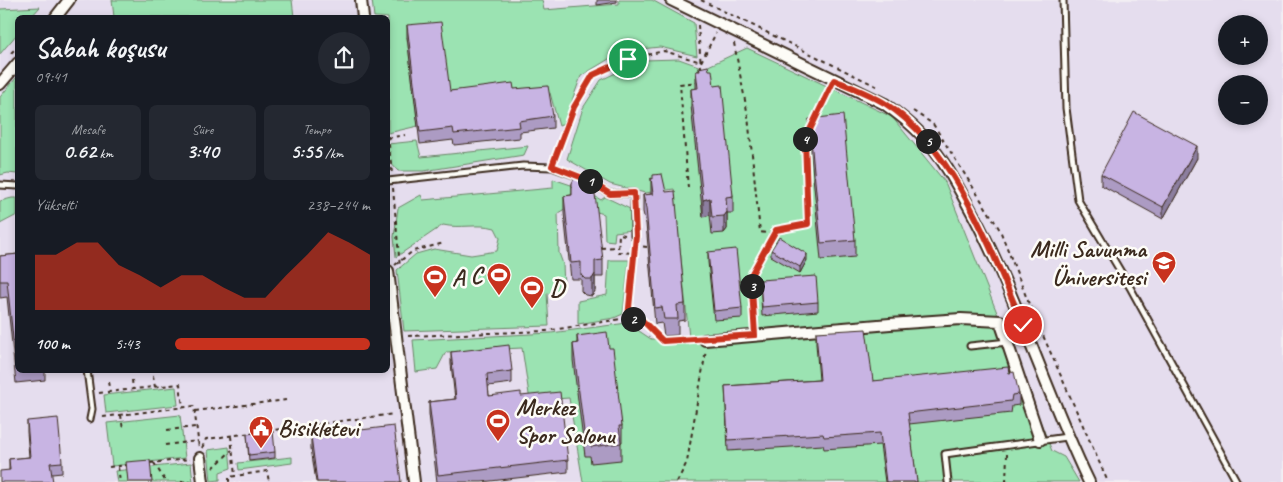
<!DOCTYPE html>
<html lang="tr">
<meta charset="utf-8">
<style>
body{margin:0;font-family:Caveat,sans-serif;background:#242831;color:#f1f3f6;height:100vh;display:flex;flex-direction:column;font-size:19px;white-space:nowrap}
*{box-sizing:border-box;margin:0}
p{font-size:16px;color:#9ea1a6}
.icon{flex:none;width:28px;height:28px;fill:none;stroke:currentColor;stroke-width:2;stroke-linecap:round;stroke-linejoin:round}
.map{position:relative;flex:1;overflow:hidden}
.panel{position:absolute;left:15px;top:15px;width:375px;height:358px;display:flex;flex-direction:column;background:#171b24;border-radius:8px;box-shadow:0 2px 8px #0003}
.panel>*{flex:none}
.fabs{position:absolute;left:1218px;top:15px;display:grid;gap:10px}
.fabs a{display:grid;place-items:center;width:50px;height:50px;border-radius:50%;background:#171b24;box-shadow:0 2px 8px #0003;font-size:25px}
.pin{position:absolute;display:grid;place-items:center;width:42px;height:42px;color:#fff;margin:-21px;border:2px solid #fff;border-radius:50%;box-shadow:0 1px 5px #0007}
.km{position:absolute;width:25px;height:25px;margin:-12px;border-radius:50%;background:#222;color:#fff;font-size:14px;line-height:25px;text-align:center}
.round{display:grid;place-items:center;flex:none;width:52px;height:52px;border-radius:26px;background:#242831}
.headline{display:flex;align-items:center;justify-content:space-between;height:85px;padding:0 20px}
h1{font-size:28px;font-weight:700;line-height:38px}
.figures{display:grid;grid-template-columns:repeat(3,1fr);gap:8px;height:85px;padding:5px 20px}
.figures div{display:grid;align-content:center;border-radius:8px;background:#242831;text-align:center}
.figures b{font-size:21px;font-weight:700}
.figures small{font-size:14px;font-weight:400}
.figures p{font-size:14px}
.chart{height:140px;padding:10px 20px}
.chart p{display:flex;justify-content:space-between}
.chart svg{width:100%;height:90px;margin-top:5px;fill:#c8321e;opacity:.7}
ul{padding:0 20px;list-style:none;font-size:16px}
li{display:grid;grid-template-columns:80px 60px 1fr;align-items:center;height:38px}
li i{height:12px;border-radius:6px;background:#c8321e}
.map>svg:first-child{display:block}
</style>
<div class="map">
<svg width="1283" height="482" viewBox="0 0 1283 482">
<rect width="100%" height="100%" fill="#f2eef3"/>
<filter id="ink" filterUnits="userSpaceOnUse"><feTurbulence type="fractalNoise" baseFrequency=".02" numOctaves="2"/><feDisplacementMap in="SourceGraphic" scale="10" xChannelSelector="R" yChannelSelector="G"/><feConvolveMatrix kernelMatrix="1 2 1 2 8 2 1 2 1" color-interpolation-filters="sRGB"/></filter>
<g filter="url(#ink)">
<path fill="#e5ddee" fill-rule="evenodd" d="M0,0h1283v482h-1283zM18,18h370v352h-370zM1226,24h33v32h-33zM1226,84h33v32h-33z"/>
<path fill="#9be3b2" stroke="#6b8668" d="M112,0h180l2,17h-180z
M372,0h170l2,10 75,-6v-4h33l42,23 3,33 -37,-9 -38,4 -41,25 -8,22 -5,24 -9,4 -9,-33 -100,10 -43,-66 11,89 -30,7v-115l-14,-1z
M40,7l-9,10 -13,1 -1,16 -17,20v-45z
M747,48l145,69 53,65 107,269 12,6 15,25h-496l-14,-84 -39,3 -8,-53 -76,4 -9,17 -21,3 -3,-32 138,-7 76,-10 24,16 38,-1 -15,-149 -29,4 -35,-9 -43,-25 16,-51 18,-28 42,-20 36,-1 25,9z
M17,77v97l-9,-1 -8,2v-78z
M417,141l4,16 107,-11 -4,9 -100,16h-26l-10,-11v-16z
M553,179l24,8 -5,6 -4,14 -10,6 1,40 4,11 1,23 -10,9 -7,-3 2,33 -145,5 -7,-61 19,-16 18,-5 37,6 26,-4 3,-13 -5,-10c-17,-5 -35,1 -52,-3l-47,32 -2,-20 4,-29 23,-13 2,5 130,-12z
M583,189l18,11 4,-3 25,12 2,21 -17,2 -1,9 -9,-1 -1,-26 -7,-2z
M12,198h5v17l-17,9v-23z
M609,260h20l-6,54 -9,4 -36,6v-23l29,-6z
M176,387l2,18 -72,8 -2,-18z
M180,415l5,43 -73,8 -5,-43z
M229,447l2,21 -11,4v8l-9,1 -3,-31z
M292,457v6l-53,7 -1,-7z
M191,463l2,19h-76l-2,-11z"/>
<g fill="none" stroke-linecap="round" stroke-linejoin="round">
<defs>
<path id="lane" d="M1063,0l3,108 12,92 53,89 106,193
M388,181l135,-15 29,1 36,13 22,14 24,-1v43
M0,185l18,1
M970,346l38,-4
M87,370l5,39 -2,10
M948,482l-3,-28 122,-17"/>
<path id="street" d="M361,0l2,18
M671,0l214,104c14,11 29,21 40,35 21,23 34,50 49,77 45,86 73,179 115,266
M55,18l14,-18
M0,84l18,-21
M388,271l26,211
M705,340l185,-16 71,-5 39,2 40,119
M200,458l3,24"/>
</defs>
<use href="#lane" stroke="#3b2a1e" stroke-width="9"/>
<use href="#street" stroke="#3b2a1e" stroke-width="14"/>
<path stroke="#3b2a1e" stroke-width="2" stroke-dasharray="4 4" stroke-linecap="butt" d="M701,0l177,87
M698,25l3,43
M734,43l14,73 12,116 14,2
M11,53l7,-7
M913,111l20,13 67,106 29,74 79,178
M814,120l16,-32
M388,136l4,37
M388,138l17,-3
M554,160l20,-53 19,-32 35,-16 36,-8 37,11 15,-29
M393,188l7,80
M688,188l-8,-104 18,-2
M625,235l-6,-1 -1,18 17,1
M635,246l13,1
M601,248l17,-1
M395,265l18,-14 31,-8
M627,318l14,1 22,22 32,-1
M754,324l-3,-49 25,-45 32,-6 -3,-84 4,-9
M408,336l138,-5 81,-13 8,-74
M153,376l2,11
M132,380l1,9
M108,382l2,10
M99,393l81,-9 3,23
M195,411l91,-11
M121,415l2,15
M103,417l91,-11 5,42
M167,430l29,-3
M231,436l4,40
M165,445l33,-4
M202,448l4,-9 188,-25
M150,463l40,-4
M154,463l12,19
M109,467l19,-2
M118,467l2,15
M213,468l19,-18
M181,482l10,-1
M229,482v-5l38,-6 2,11
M677,482l10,-20 19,-112
M1006,482l1,-28"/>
<use href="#lane" stroke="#fdfcf7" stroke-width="5"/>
<use href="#street" stroke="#fdfcf7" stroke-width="10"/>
</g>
<path fill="#ac9bc3" stroke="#3b2a1e" d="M597,0h20v2l-20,3z
M407,25l43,66 64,-2 39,27v12l-33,4v6l-66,7 -1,-5 -33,4 -13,-107z
M699,68l15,18 19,110v17h-6v16l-3,4 -12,1 -2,-19 -7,2 -12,-111v-17h5v-18h3z
M809,119l46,121v17l-34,3 -12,-125z
M1197,158l-34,61 -62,-34v-11z
M651,178l34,126v16l-7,1v14l-14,1 -2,-13 -7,1 -9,-100 -3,-12v-17l8,-1z
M572,183l16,11 15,66v17h-8v14l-3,5 -7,-1 -4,-4v-12h-10l-7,-66v-17l8,-1z
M771,250l36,10 -7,13 -29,-17z
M708,252l34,56v10l-28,2 -6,-58z
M18,254v116h27v10l-29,3 -9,-86 -7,1v-42z
M760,280l58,22v9l-56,5z
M816,332l57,49 136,-8 10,21v11l-7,1 -1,7 -102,11 8,58h-32l-5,-37 -56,4 -1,-4 -95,6 -3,-65 94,-6 -3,-36z
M577,336l32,12 13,78v16h-1v18l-30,3 -1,-7h-5l-12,-96v-16l4,-1z
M451,352l61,19v12l-24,3 1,10h32l47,64v12l-86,10h-45l-8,-68v-12l26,-3 -4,-35z
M27,421l35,41v11l-10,1 -43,-4v-11l20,-2 -2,-25z
M247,434l28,18v6l-26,3z
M311,436l90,46h-85l-5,-34z"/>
<path fill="#8c7e9f" stroke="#3b2a1e" d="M1197,146v12l-34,61v-12z
M710,198v17l-7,2v-17z
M727,212v17l-3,4v-17z
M807,254v6l-7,13v-6z
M595,274v17l-3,5v-17z"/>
<path fill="#c8b4e3" stroke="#3b2a1e" d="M441,22l9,69 63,-8 1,6 34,-3 5,30 -34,5 1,6 -66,7 -1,-6 -33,4 -13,-107z
M708,66l1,4h3l2,16 8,-1 11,111 -7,1 1,15 -3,4 -12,1 -2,-19 -7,2 -12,-111 7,-1 -2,-17h4l-1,-3z
M1134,112l63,34 -34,61 -62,-33z
M843,115l12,125 -34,3 -12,-124z
M662,174l4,18 9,-1 10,113 -8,1 1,14h-14l-2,-12 -7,1 -9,-100 -3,-13 10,-1 -2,-16 2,1v-4z
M581,176l5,4 2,14h7l8,66 -8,1v13l-3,5h-7l-4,-4v-13l-10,1 -7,-67 8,-1v-12l3,-6z
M779,237l28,17 -7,13 -29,-17z
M736,249l6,59 -28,3 -6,-59z
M18,254v112h-2l-9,-85h-7v-25z
M816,276l2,26 -56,5 -2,-27z
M866,329l7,52 135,-14 1,6 5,-1 5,22 -7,1 -1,6 -103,12 9,69h-31l-6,-49 -56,4 -1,-3 -95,6 -3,-54 95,-6 -4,-48z
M607,332l2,16h4l9,78h-3l2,17 -30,4 -1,-8 -5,1 -12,-96 5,-1 -1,-7z
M509,345l3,26 -25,3 2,22 32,-4v4l39,-4 8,68 -130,15 -9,-73 27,-3 -5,-47z
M58,418l4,44 -12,1 3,19h-53v-11l10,-1 -1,-11 21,-2 -3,-36z
M394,426l7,56h-84l-6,-46z
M273,431l2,21 -26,3 -2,-21z
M150,460l2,22h-24l-2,-20z"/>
</g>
<g fill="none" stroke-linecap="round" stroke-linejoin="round" filter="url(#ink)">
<defs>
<path id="route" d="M628,59l-35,16 -19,32 -22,59 36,14 22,14 24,-1 2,43 -8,82 13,1 22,22 92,-6 -4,-60 25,-45 32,-6 -3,-84 29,-60c17,7 36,14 52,24 69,44 106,148 137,221"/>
</defs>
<use href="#route" stroke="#fff" stroke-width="10"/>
<use href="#route" stroke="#c8321e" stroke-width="6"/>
</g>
<defs>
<symbol id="university-pin" viewBox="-11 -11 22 30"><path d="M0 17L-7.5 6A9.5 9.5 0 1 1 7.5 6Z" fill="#c8321e" stroke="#fdfcf7"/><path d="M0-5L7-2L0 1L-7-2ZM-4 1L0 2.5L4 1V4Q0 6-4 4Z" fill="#fff"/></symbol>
<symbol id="stadium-pin" viewBox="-11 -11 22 30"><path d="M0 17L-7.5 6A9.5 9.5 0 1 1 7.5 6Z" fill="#c8321e" stroke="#fdfcf7"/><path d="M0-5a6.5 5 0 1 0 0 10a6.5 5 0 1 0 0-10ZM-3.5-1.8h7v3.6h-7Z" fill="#fff"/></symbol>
<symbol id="civic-pin" viewBox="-11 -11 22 30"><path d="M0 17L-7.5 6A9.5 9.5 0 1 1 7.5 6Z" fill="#c8321e" stroke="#fdfcf7"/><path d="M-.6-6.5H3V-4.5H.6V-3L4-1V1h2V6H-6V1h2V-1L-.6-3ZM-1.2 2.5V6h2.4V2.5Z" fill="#fff"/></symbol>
</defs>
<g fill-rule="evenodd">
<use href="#university-pin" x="1150" y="249" width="28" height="38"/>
<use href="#stadium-pin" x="485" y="261" width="28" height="38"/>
<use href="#stadium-pin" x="421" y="263" width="28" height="38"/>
<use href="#stadium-pin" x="518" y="274" width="28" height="38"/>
<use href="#stadium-pin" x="484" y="407" width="28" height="38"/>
<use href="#civic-pin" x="247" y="414" width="28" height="38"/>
</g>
<g text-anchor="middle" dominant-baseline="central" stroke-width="5" stroke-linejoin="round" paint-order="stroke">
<g font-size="24" font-weight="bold" fill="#3b2a1e" stroke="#fdfcf7" text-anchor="start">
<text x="1146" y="249" text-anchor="end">Milli Savunma<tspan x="1146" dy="28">Üniversitesi</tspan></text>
<text x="482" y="275" text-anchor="end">C</text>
<text x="452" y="277">A</text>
<text x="550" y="288">D</text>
<text x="516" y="407">Merkez<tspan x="516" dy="28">Spor Salonu</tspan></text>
<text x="278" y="428">Bisikletevi</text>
</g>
</g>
</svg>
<div class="fabs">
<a>+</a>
<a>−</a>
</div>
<div class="pin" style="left:628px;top:59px;background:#1e9e55"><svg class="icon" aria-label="arrive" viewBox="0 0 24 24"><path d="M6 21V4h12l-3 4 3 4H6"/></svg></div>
<div class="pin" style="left:1023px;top:325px;background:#d93025"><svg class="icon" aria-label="check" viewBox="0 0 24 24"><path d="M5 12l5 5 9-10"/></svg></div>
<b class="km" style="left:590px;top:181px">1</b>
<b class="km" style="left:633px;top:319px">2</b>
<b class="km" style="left:752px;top:286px">3</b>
<b class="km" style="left:805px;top:139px">4</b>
<b class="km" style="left:928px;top:141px">5</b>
<section class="panel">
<div class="headline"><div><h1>Sabah koşusu</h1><p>09:41</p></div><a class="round"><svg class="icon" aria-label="share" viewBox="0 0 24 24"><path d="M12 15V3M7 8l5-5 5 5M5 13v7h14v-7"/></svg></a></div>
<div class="figures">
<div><p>Mesafe</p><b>0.62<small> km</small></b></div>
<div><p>Süre</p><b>3:40</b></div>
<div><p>Tempo</p><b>5:55<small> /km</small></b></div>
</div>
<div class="chart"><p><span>Yükselti</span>238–244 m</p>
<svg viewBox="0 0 160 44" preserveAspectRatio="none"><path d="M0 44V17L10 17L20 11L30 11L40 22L50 27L60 33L70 27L80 27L90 33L100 38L110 38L120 27L130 17L140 6L150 11L160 17V44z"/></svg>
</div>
<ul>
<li><b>100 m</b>5:43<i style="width:100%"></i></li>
</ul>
</section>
</div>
